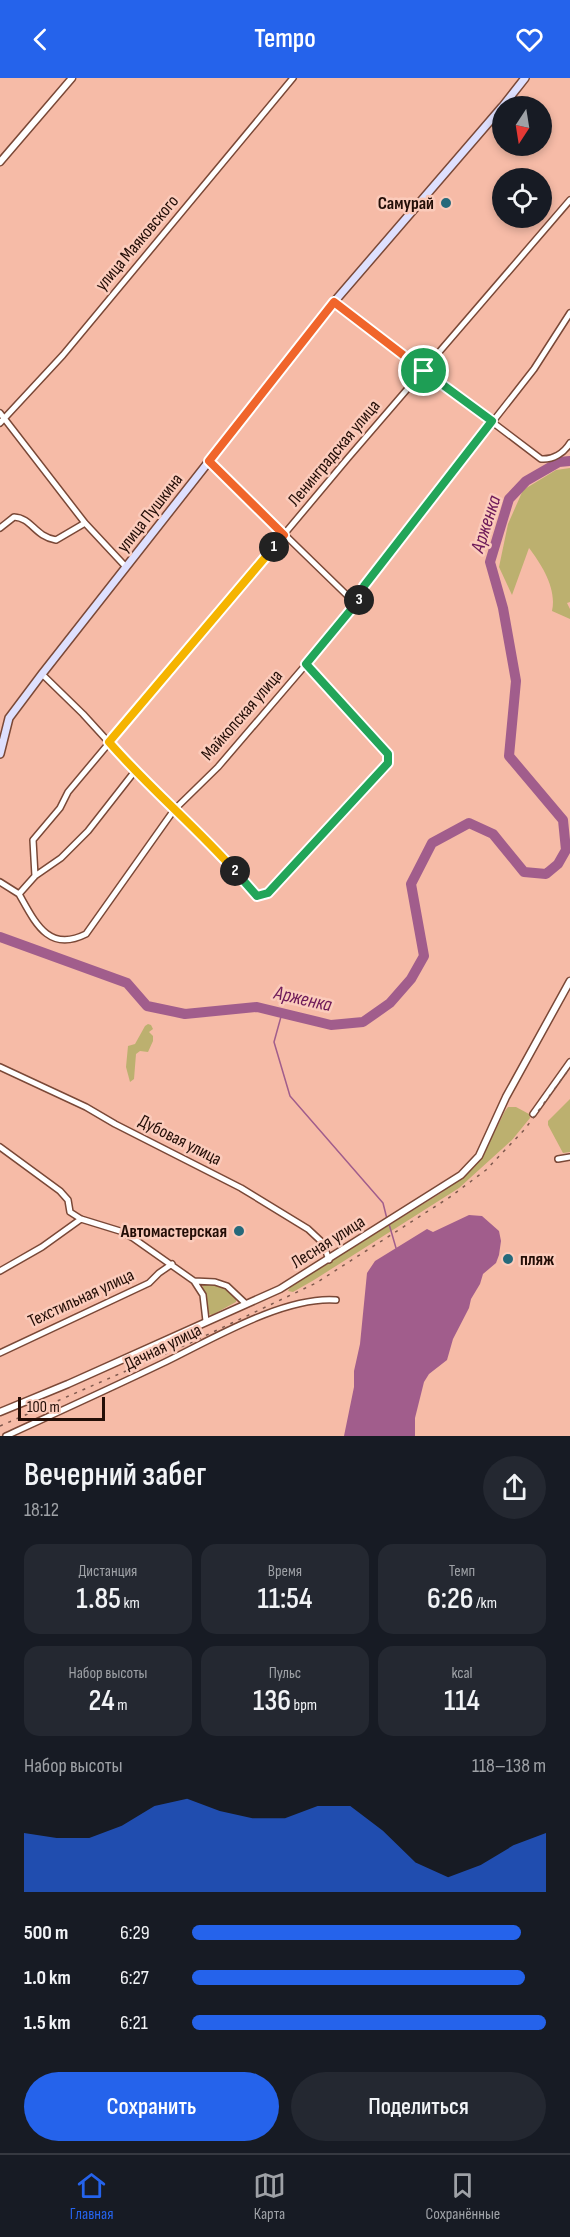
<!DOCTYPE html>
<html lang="ru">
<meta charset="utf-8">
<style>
body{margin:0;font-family:"Sofia Sans Condensed",sans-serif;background:#242831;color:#f1f3f6;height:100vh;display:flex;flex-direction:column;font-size:22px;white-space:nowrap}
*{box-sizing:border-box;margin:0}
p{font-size:20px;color:#9ea1a6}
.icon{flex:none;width:33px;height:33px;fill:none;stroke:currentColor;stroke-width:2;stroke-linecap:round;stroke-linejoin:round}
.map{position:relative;height:1358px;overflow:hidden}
.details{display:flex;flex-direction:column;background:#171b24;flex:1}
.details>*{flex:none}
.needle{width:39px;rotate:192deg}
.controls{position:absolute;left:492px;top:18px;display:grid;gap:12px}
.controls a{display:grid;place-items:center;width:60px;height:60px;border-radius:50%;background:#171b24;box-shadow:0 3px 9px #0003;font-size:30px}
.scale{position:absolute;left:18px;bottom:15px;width:87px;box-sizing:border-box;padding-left:6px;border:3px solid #230e07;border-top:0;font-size:16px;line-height:21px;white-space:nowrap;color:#230e07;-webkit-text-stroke:4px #fbcbbb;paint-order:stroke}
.pin{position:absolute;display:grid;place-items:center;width:51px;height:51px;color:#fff;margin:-26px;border:3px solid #fff;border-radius:50%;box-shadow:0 2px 6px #0007}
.km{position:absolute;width:30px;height:30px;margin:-15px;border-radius:50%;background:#222;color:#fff;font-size:16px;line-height:30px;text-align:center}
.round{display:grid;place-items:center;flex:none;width:63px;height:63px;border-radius:32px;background:#242831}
.head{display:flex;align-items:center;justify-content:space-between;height:102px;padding:0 24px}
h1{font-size:33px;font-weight:600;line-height:45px}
.figures{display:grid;grid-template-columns:repeat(3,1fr);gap:9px;height:102px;padding:6px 24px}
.figures div{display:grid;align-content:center;border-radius:15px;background:#242831;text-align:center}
.figures b{font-size:30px;font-weight:600}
.figures small{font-size:16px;font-weight:400}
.figures p{font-size:16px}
.chart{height:168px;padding:12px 24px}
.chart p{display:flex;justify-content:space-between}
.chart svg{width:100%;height:108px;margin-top:6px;fill:#2563eb;opacity:.7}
.primary-button{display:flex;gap:12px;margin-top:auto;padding:12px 24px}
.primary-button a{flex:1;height:69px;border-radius:36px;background:#2563eb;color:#fff;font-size:24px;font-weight:600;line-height:69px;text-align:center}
.primary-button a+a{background:#242831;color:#f1f3f6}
ul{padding:0 24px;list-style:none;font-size:20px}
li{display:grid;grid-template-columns:96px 72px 1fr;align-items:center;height:45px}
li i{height:15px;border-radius:8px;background:#2563eb}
header{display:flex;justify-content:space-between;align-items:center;height:78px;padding:0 24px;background:#2563eb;color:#fff;font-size:27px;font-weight:600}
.tab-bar{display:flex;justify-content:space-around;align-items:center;height:84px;border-top:2px solid #363941;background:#171b24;font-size:16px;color:#9ea1a6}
.tab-bar a{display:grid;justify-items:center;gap:3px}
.tab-bar .active{color:#2563eb}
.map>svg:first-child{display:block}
</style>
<header><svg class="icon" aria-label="back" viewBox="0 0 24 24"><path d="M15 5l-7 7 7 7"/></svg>Tempo<svg class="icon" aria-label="heart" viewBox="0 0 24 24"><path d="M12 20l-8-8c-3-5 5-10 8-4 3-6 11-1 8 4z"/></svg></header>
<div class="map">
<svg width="570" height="1358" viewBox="0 0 570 1358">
<rect width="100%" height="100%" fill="#f6bba7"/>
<path fill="#bcb06f" d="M570,390v134l-3,1 3,6v10l-18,-8c5,-22 -10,-46 -23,-63l-17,47 -13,-28 9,-43 15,-34 33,-20z
M148,946l3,1 2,4 -4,3 4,4v5l-5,11 -8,-1 -4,3 -2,25 -4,3 -4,-15 2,-21 7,-2 10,-18z
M570,1021v53l-7,1 -15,-28v-4z
M516,1029l13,7 1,4 -18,22 -53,48 -145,92 -21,12 -5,-1 3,-5 150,-93 30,-24 14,-18 20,-40 3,-4z
M202,1205c15,1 24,3 34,16v3l-24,13 -4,-1z"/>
<path fill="#a15d8c" d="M469,1137l13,1 17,15 2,10 -2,14 -3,8 -13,11 -3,10 -9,15 -2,9 -16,31 -6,21 -18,14 -5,8 -9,36v18h-71l10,-49v-16l6,-27 7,-71 8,-12 52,-32 6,3z"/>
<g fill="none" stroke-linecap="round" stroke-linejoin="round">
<path stroke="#a15d8c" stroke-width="1.5" d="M282,935l-8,29 16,54 93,107 4,16
M389,1146l7,24"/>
<path stroke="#a15d8c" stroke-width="10" d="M0,859l127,46 20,23 38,8 72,-7 74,18 32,-3 27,-19 21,-24 13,-23 -13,-72 21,-41 37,-20 24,11 31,38 22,2 12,-10 8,-14 -3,-30 -54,-64 7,-75 -13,-73 -13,-46 19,-63 17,-18 33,-19 11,-1"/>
<defs>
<path id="minor" d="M334,224l207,157c12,1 23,-6 29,-16
M0,335l85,110 41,44
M0,345l63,-68 230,-277
M209,383l148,144
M0,450l14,-11c18,1 20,19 42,23l29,-17
M42,596l41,40 52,57 75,73 47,52 11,-3 120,-130v-9l-82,-90
M35,798l-2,-36 27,-32 8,-16 280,-334 222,-258
M0,804l19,12 16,-18 26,-18 27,-27 47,-60
M19,816c16,28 29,59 67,40l88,-124 44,-43 139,-162 7,-19 170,-217 36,-56
M0,989l86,40 29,17 126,64 67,41 15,14 6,17
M533,1036l37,-52
M0,1069l60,44 8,9 2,12 11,7 39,12 13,7 61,43 21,1 12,4 18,17
M558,1081l12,-2
M0,1193l42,-24 39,-28
M194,1203l9,14 3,26
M0,1275l149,-70 10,-10 13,-9
M6,1358c52,-24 103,-47 155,-72 48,-23 122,-68 175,-64"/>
<path id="tertiary" d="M0,84l72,-84
M0,1334l68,-28 212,-95 181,-114 18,-19 27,-59 64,-116"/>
<path id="secondary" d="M503,28l22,-28
M0,676l9,-36 33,-44 292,-372 168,-195"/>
</defs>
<use href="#minor" stroke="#7a4837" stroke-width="8"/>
<use href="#tertiary" stroke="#7a4837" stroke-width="9"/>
<use href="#secondary" stroke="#7a4837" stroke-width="10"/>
<use href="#minor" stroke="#fff" stroke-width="5"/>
<use href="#tertiary" stroke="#fff" stroke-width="6"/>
<use href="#secondary" stroke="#dee0fe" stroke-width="7"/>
<path stroke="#7e584c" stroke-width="1.5" stroke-dasharray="3 6" stroke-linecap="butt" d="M0,1348l190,-83 126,-60 134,-86 36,-27 39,-41 45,-61"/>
</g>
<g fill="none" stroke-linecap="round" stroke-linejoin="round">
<defs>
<path id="split-1" d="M274,469l10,-12 -75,-74 125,-159 90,69"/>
<path id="split-2" d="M235,793c-40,-45 -86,-83 -126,-129l165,-195"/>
<path id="split-3" d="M235,793l22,25 11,-3 120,-130v-9l-82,-90 53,-64"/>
<path id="split-4" d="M359,522l5,-14 128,-165 -68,-50"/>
</defs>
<use href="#split-1" stroke="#fff" stroke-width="12"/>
<use href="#split-2" stroke="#fff" stroke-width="12"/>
<use href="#split-3" stroke="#fff" stroke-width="12"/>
<use href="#split-4" stroke="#fff" stroke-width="12"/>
<use href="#split-1" stroke="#f0652b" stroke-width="8"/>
<use href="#split-2" stroke="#f5b400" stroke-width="8"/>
<use href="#split-3" stroke="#22a559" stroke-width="8"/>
<use href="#split-4" stroke="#22a559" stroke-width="8"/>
</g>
<g fill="#26697b" stroke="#fbcbbb" stroke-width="2">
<circle cx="446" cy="125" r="6"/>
<circle cx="239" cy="1153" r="6"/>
<circle cx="508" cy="1181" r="6"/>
</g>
<g text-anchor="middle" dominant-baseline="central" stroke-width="5" stroke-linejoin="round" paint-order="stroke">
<g font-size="18" font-weight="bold" fill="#230e07" stroke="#fbcbbb" text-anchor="end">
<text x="434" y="125">Самурай</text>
<text x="227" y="1153">Автомастерская</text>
<text x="520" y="1181" text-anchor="start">пляж</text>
</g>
<g font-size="18" fill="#230e07" stroke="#fbcbbb">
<text transform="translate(137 165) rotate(-50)">улица Маяковского</text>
<text transform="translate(334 375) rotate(-50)">Ленинградская улица</text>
<text transform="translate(150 435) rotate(-52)">улица Пушкина</text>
<text transform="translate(242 637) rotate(-49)">Майкопская улица</text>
<text transform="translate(180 1062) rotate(27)">Дубовая улица</text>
<text transform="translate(328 1164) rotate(-32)">Лесная улица</text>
<text transform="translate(81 1220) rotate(-25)">Техстильная улица</text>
<text transform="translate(163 1269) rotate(-26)">Дачная улица</text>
</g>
<g font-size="20" font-style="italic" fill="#6c1858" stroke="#fbcbbb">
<text transform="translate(486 446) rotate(-72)">Арженка</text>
<text transform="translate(303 921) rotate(13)">Арженка</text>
</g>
</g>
</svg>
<div class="controls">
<a><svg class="needle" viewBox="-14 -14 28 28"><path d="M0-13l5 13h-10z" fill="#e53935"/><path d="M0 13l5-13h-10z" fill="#9ea1a6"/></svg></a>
<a><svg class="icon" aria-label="locate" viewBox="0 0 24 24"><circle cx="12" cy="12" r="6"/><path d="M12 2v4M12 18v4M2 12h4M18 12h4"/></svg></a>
</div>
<div class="scale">100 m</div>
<div class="pin" style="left:424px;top:293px;background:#1e9e55"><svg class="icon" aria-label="arrive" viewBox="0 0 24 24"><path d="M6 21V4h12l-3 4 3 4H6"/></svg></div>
<b class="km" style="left:274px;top:469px">1</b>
<b class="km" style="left:235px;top:793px">2</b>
<b class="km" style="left:359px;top:522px">3</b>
</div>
<section class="details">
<div class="head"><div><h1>Вечерний забег</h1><p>18:12</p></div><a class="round"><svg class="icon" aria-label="share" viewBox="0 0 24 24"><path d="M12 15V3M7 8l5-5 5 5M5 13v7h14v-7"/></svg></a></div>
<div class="figures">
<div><p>Дистанция</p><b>1.85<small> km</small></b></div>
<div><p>Время</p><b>11:54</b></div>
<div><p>Темп</p><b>6:26<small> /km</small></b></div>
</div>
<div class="figures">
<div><p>Набор высоты</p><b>24<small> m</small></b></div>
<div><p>Пульс</p><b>136<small> bpm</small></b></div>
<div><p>kcal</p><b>114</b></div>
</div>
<div class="chart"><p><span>Набор высоты</span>118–138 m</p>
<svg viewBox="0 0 160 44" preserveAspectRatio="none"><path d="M0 44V20L10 22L20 22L30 17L40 9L50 6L60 11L70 14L80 14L90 9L100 9L110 19L120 32L130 38L140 33L150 25L160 20V44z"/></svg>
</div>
<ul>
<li><b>500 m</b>6:29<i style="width:93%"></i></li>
<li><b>1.0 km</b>6:27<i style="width:94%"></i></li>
<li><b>1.5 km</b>6:21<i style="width:100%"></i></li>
</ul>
<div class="primary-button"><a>Сохранить</a><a>Поделиться</a></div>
</section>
<nav class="tab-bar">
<a class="active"><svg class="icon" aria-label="home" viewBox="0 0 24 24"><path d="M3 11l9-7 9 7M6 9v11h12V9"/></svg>Главная</a>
<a><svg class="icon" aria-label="map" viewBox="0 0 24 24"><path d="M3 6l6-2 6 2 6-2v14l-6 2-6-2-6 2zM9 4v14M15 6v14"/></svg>Карта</a>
<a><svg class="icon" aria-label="saved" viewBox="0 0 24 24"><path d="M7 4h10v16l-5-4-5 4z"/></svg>Сохранённые</a>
</nav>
